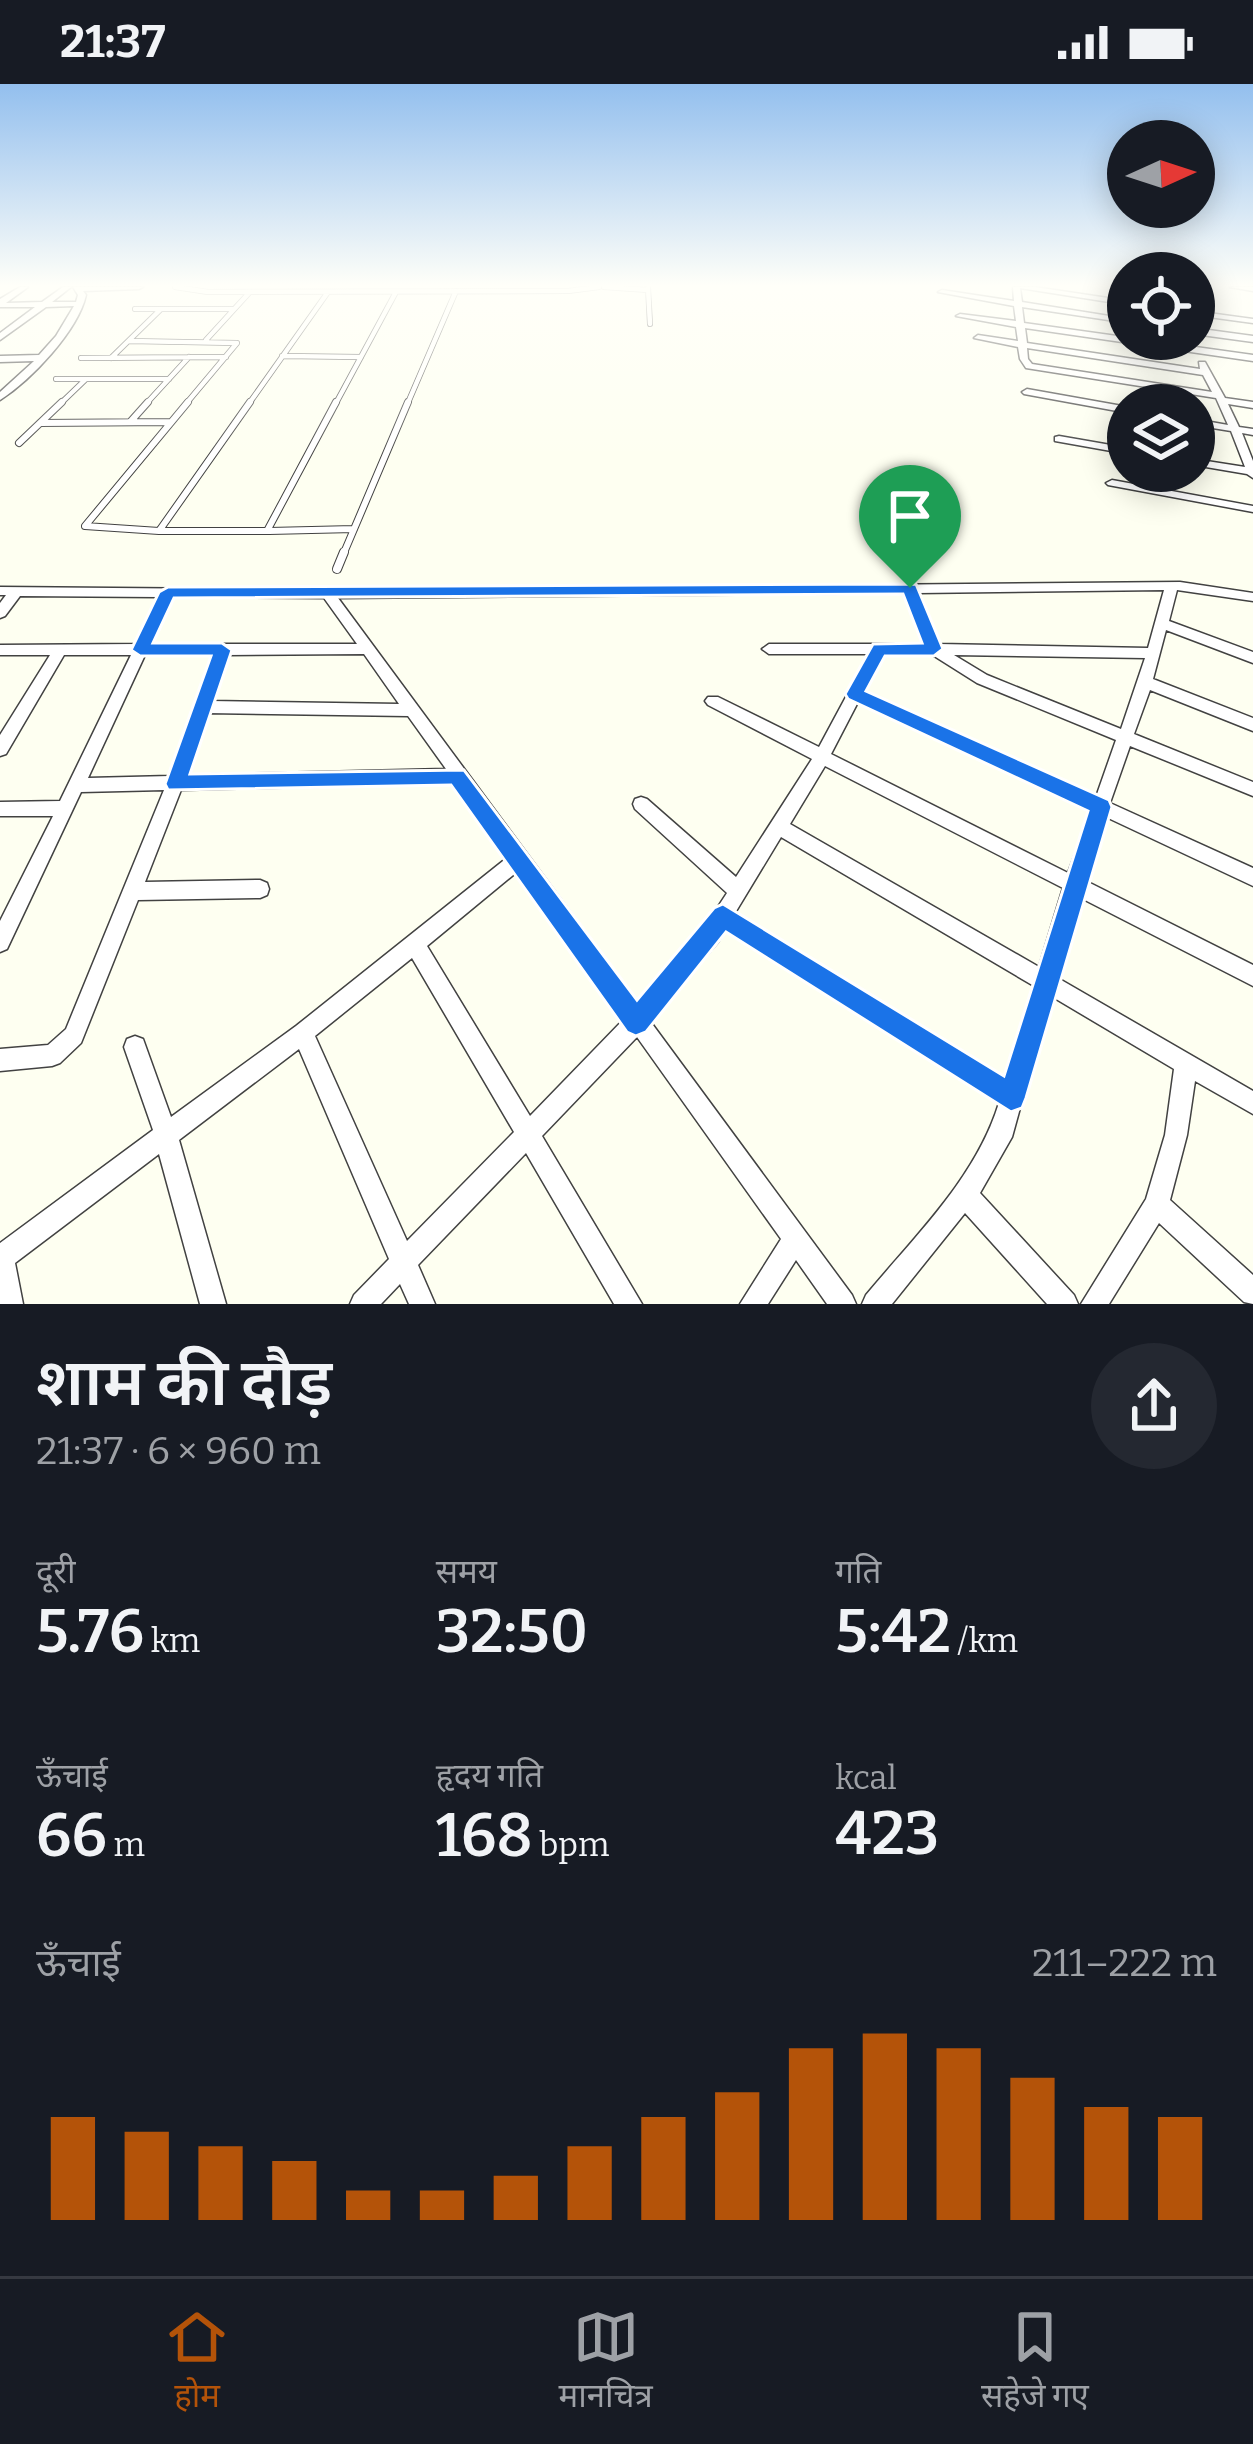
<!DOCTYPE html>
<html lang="hi">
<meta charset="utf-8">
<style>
body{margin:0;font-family:Bitter,"Noto Sans Devanagari",serif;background:#242831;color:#f1f3f6;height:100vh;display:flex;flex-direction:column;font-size:45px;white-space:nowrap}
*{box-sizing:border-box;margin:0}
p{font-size:39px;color:#9ea1a6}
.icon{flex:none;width:66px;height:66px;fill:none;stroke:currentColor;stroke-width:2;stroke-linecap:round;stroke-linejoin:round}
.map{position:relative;height:1220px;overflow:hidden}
.details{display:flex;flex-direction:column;background:#171b24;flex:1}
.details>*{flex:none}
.needle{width:78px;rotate:87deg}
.buttons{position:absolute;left:1107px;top:36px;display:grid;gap:24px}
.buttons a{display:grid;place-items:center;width:108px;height:108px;border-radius:50%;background:#171b24;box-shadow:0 6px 30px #0003;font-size:60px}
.pin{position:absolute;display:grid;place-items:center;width:102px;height:102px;color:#fff;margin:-123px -51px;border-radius:50% 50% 50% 0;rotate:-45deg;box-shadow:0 0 12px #0007}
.pin .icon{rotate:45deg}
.round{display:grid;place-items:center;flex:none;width:126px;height:126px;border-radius:63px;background:#242831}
.summary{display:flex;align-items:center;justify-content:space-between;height:204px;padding:0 36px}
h1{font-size:66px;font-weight:600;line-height:90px}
.stats{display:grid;grid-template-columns:repeat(3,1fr);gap:18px;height:204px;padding:12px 36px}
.stats div{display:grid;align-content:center}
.stats b{font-size:60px;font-weight:600}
.stats small{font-size:33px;font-weight:400}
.stats p{font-size:33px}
.chart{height:336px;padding:24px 36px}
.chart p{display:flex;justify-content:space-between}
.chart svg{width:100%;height:216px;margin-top:12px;stroke:#b45309;stroke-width:6}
.status{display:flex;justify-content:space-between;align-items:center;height:84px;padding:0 60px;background:#171b24;direction:ltr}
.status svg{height:33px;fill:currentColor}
.menu{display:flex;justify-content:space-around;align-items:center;height:168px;border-top:3px solid #363941;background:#171b24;font-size:33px;color:#9ea1a6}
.menu a{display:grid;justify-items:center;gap:6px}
.menu .selected{color:#b45309}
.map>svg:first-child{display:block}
</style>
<div class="status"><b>21:37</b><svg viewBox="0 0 49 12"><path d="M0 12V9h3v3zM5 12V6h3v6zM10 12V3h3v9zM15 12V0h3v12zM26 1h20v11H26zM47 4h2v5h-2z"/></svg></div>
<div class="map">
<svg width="1253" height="1220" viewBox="0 0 1253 1220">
<rect width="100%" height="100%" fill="#fefff1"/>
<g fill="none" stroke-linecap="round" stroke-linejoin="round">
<defs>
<path id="service-far2" d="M175,203l33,5 360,-1 31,-4
M604,203l44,3
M648,204l2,36
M135,225h99
M206,256l43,-47
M129,257l108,2 -52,62
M282,272l79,1
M81,274l145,-1
M111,274l49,-48
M56,295h113
M59,321l26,-25
M145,321l44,-48
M248,321l80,-113
M335,321l61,-113
M407,321l49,-114"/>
<path id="service-far1" d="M250,318l-91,129h108l69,-129
M131,337l17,-19
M40,339l130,-1
M19,359l43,-41
M159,447l-74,-5 103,-124
M269,447l85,-2
M343,471l65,-153"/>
<path id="service" d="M337,485l7,-17"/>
<path id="minor" d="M20,203h8l-22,16 36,-1 21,-15h8l-19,15h24l2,-7 -5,-8h70l-4,2 -56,2 3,4c-8,36 -55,85 -86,105v-8l34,-31 -34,1v-6l39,-1 17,-19 18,-30 -28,1 -46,33v-7l35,-26h-35v-8z
M1013,203h22l93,14v4l-108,-17 2,14 106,17v4l-106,-16 2,16 229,32v6l-228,-33 2,15 173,26 -1,-7h6l20,36 28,4v6l-25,-4 11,23 14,2v6l-11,-2 11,28v17l-6,-4 -53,-9v-6l51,8 -14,-36 -37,-6v-6l34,6 -12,-27 -190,-30 -6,-9 -2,-12 -44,-9 4,-3 40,6 -2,-14 -60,-11 4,-2 56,7 -2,-15 -76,-14 4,-2 72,11zM1027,264l176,27 9,17 -180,-28 -4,-5z
M1230,203h23v4z
M1194,227l59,8v4l-59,-8z
M1194,244l59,8v6l-59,-8z
M1027,305l101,18v6l-104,-19 -2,-2z
M1059,352l69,12v6l-73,-13v-4z
M1112,396l141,26v6l-145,-27 -2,-2z
M1180,498l73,11v8l-76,-11 -8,31 84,31v11l-87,-33 -13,49 100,39v13l-103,-41 -16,44 119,48v14l-123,-50 -20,57 143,65v18l-147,-69 -22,63 169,85v21l-174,-89 -23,80 197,114v23l-58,-33 -8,54 -17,65 83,75v29l-9,-2 -85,-79 -50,81h-28l65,-105 19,-64 9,-66 -123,-73 -39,141 -32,56 94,102 4,9h-31l-82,-91 -73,91h-30l4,-9c49,-59 110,-117 133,-192l-273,-174 -8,13 -68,79 202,274 4,9h-29l-31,-44 -28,44h-28l41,-65 -144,-202 -95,99 100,168h-28l-88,-151 -108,112 17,39h-26l-9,-20 -19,20h-31l4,-9 35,-36 -90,-210 -120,91 47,164h-26l-41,-150 -144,109 8,41h-23v-61l153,-113 -29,-83 3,-8 8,-3 8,3 28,78 125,-91 212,-169 -52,-74 -275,7 -36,92 115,-2 7,3 2,6 -2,6 -7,3 -122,2 -57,143 -21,20 -8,3 -52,5v-22l48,-4 18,-16 98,-239 -83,2 -74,157 -7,3v-31l53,-105h-53v-14l60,-1 71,-146h-67l-58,99 -6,2v-21l50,-80h-50v-10l136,-1 23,-47 -139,-1 -15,20 -5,2v-15l6,-8h-6v-8l328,3zM1164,506l-16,58 -209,-4 -21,-51zM905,509l20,51h-156l-7,5 7,5h100l-50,93 -101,-50h-10l-3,4 3,4 104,54 -76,118 -89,-78 -6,-2 -6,2 -2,5 2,5 92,84 -23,35 -66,76 -300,-406zM172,513l152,1 33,46h-207zM364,570l35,50 -188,-3 16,-46zM883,570h48l46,29 139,57 -20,57 -232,-105zM145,571h68l-43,121 -82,2zM954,571l191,3 -24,71 -134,-54zM858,618l233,109 -23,62 -237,-119zM207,629l201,3 38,53 -260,6zM825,682l238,122 -24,79 -249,-143zM781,753l253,149 -29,95 -270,-168zM518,787l106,148 -94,97 -103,-170zM412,874l102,174 -107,109 -92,-205z"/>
</defs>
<use href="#service-far2" stroke="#424242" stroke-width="6"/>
<use href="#service-far1" stroke="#424242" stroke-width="8"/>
<use href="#service" stroke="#424242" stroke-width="10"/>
<use href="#minor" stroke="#424242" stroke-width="3"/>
<use href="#service-far2" stroke="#fff" stroke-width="4.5"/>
<use href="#service-far1" stroke="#fff" stroke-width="6"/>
<use href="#service" stroke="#fff" stroke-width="8"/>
<use href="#minor" fill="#fff" fill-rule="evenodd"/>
</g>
<linearGradient id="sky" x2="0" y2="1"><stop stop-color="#93bfee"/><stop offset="0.54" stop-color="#fffff9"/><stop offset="1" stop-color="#fffff9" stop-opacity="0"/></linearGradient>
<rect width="1253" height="373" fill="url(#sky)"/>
<path fill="#1a73e8" stroke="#fff" stroke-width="3" fill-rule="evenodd" d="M916,500l27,65 -9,7h-49l-19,35 243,109 3,7 -86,291 -4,10 -11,4 -285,-180 -80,100 -10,4 -9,-4 -176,-247 -283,5 -3,-6 46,-128h-71l-9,-6 28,-58 9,-5zM903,510l19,49 -49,1 -28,50 3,5 240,112 -84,265 -281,-172 -9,4 -77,92 -173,-230 -274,4 42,-124 -10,-7h-69l21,-45z"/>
</svg>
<div class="buttons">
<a><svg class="needle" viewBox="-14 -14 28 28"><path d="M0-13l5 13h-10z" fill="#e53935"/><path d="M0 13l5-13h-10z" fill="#9ea1a6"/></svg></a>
<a><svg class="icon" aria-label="locate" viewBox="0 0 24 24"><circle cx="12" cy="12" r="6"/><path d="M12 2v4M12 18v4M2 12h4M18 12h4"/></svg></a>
<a><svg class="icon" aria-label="layers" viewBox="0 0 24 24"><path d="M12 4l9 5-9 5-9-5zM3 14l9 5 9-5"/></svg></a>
</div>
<div class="pin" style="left:910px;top:504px;background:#1e9e55"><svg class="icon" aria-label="arrive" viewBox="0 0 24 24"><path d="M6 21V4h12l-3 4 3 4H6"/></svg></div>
</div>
<section class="details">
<div class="summary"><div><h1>शाम की दौड़</h1><p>21:37 · 6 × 960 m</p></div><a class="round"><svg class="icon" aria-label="share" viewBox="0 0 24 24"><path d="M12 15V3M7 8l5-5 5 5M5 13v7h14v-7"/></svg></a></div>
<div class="stats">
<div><p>दूरी</p><b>5.76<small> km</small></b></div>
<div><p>समय</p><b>32:50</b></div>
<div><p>गति</p><b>5:42<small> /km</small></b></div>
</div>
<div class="stats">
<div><p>ऊँचाई</p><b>66<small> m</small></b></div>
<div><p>हृदय गति</p><b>168<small> bpm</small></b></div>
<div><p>kcal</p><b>423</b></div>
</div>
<div class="chart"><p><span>ऊँचाई</span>211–222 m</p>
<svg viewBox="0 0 160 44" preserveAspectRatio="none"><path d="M5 44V23M15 44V26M25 44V29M35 44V32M45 44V38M55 44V38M65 44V35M75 44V29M85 44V23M95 44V18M105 44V9M115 44V6M125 44V9M135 44V15M145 44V21M155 44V23"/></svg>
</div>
</section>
<nav class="menu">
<a class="selected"><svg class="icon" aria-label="home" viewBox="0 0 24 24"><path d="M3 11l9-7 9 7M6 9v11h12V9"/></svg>होम</a>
<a><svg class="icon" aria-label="map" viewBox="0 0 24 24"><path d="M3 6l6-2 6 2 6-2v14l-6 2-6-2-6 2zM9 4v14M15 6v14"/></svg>मानचित्र</a>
<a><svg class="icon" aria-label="saved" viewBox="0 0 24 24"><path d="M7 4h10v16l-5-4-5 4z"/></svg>सहेजे गए</a>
</nav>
